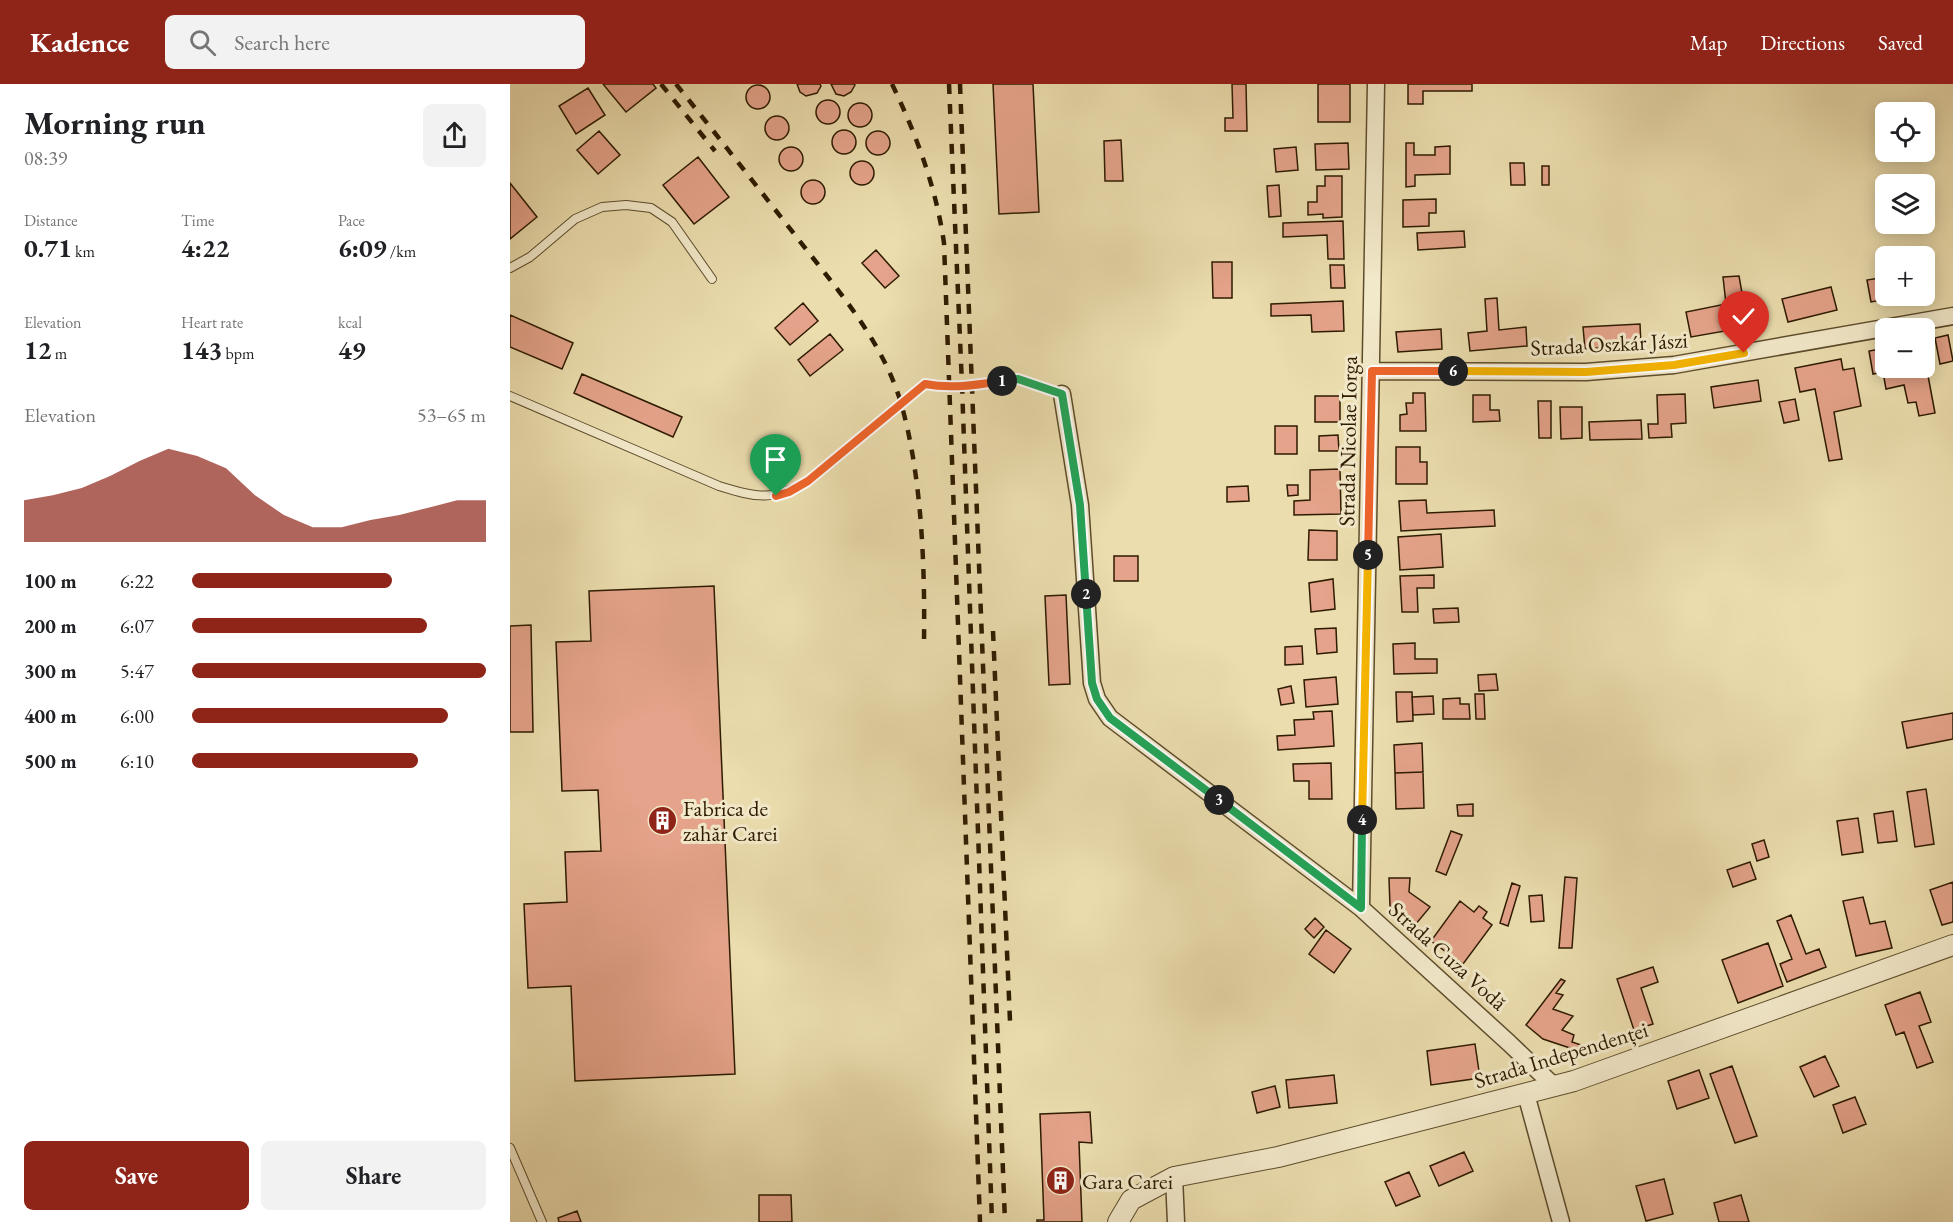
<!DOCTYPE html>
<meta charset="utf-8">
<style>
body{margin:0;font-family:"EB Garamond",serif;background:#f2f2f2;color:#202124;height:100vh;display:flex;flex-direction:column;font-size:22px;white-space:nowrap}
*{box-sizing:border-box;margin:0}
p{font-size:20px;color:#757577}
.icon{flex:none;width:33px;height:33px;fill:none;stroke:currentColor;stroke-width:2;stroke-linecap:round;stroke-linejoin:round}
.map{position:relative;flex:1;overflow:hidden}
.side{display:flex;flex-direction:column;background:#fff;width:510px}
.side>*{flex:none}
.buttons{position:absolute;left:1365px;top:18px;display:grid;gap:12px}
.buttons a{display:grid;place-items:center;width:60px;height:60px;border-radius:9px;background:#fff;box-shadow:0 3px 15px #0003;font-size:30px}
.pin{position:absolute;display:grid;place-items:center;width:51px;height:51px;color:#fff;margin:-62px -26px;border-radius:50% 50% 50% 0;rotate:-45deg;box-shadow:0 0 6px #0007}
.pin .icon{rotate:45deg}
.km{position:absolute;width:30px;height:30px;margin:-15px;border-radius:50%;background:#222;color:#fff;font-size:16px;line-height:30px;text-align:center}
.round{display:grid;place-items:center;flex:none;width:63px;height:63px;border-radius:9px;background:#f2f2f2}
.overview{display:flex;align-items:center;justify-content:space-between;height:102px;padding:0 24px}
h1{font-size:33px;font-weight:700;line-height:45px}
.metrics{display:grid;grid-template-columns:repeat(3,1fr);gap:9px;height:102px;padding:6px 24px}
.metrics div{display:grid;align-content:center}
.metrics b{font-size:26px;font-weight:700}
.metrics small{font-size:16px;font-weight:400}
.metrics p{font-size:16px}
.chart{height:168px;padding:12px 24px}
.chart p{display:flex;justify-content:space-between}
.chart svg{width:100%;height:108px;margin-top:6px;fill:#8f2418;opacity:.7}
.button{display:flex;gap:12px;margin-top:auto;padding:12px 24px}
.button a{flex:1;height:69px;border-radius:9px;background:#8f2418;color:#fff;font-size:24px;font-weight:700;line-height:69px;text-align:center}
.button a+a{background:#f2f2f2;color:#202124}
ul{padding:0 24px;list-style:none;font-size:20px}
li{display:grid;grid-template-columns:96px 72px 1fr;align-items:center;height:45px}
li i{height:15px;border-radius:8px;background:#8f2418}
header{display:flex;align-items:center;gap:36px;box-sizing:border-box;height:84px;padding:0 30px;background:#8f2418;color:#fff}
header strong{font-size:28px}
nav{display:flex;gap:33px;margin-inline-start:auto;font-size:21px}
.search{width:420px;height:54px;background:#f2f2f2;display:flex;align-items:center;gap:15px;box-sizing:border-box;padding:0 21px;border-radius:9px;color:#757577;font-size:22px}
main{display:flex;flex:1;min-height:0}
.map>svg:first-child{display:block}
</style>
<header>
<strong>Kadence</strong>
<div class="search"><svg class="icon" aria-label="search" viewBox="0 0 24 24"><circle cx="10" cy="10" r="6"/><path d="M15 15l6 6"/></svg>Search here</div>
<nav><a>Map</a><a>Directions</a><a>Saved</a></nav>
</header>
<main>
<section class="side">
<div class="overview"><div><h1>Morning run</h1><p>08:39</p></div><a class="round"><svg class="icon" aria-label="share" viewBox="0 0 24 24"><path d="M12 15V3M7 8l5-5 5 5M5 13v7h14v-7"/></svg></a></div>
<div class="metrics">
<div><p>Distance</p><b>0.71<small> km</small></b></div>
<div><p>Time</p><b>4:22</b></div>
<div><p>Pace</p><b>6:09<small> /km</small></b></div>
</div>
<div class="metrics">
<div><p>Elevation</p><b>12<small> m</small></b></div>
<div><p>Heart rate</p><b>143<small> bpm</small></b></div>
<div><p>kcal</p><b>49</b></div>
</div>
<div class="chart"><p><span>Elevation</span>53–65 m</p>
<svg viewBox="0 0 160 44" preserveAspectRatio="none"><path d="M0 44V27L10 25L20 22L30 17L40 11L50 6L60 9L70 14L80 25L90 33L100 38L110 38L120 35L130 33L140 30L150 27L160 27V44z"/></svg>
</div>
<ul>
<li><b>100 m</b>6:22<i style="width:68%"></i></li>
<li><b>200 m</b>6:07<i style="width:80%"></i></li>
<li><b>300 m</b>5:47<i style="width:100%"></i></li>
<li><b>400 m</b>6:00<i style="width:87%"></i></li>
<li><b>500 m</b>6:10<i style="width:77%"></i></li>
</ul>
<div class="button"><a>Save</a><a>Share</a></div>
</section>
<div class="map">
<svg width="1443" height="1138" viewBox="0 0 1443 1138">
<rect width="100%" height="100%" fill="#ebddae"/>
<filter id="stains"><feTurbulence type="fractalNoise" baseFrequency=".00333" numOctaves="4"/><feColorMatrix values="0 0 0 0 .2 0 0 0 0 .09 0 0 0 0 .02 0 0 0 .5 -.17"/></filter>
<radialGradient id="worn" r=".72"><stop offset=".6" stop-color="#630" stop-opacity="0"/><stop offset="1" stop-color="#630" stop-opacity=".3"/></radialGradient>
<path fill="#e4a38a" stroke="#2e1b00" stroke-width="1.5" d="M93,0h50l3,4 -30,24z
M287,0h23l1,2 -4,7 -11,3 -6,-4z
M321,0h23l1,1 -4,7 -7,4 -8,-2z
M483,0h40l6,128 -40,2z
M722,0h14l1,47h-22v-13h8z
M808,0h32v38h-32z
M898,0h64v7h-49v13h-15z
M236 13a12 12 0 1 1 24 0a12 12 0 1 1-24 0Z
M78,4l17,27 -29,19 -17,-28z
M306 28a12 12 0 1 1 24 0a12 12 0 1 1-24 0Z
M338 31a12 12 0 1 1 24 0a12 12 0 1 1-24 0Z
M255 44a12 12 0 1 1 24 0a12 12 0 1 1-24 0Z
M322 58a12 12 0 1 1 24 0a12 12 0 1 1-24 0Z
M89,47l21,24 -22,19 -21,-24z
M356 59a12 12 0 1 1 24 0a12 12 0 1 1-24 0Z
M611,56l2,41h-18l-1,-40z
M838,59l1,26 -33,1 -1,-26z
M896,59h8v12h21v-8l15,-1v28l-35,1v11l-9,1z
M786,63l2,23 -22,2 -2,-23z
M269 75a12 12 0 1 1 24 0a12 12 0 1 1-24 0Z
M188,73l31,40 -35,27 -31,-39z
M340 89a12 12 0 1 1 24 0a12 12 0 1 1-24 0Z
M1000,79h14l1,22h-14z
M1032,82h7v19h-7z
M815,92h17v41l-19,1v-4l-15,1v-13h9v-16h8z
M291 108a12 12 0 1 1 24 0a12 12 0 1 1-24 0Z
M0,99l27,34 -27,22z
M769,101l2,31 -12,1 -2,-31z
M926,115v14h-7v13l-26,1v-27z
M833,137l1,38h-16l-1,-24 -44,2v-14z
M954,147l1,16 -47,3 -1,-17z
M366,166l23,26 -14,12 -23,-25z
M702,178h20v36h-19z
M820,181h14l1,23h-14z
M1229,192l9,51 -57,10 -5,-25 40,-8 -3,-27z
M1376,193v19h18l-33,6 -4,-22z
M1321,203l6,23 -49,12 -6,-23z
M987,214l2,32 27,-3 1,19 -57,5 -2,-18 19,-2 -2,-32z
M833,217l1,30 -32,1 -1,-17 -40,1v-12z
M293,219l15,18 -28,24 -15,-17z
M0,231l63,28 -11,26 -52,-22z
M1130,240l1,21 -56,4 -2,-22z
M931,245l1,20 -44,3 -2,-20z
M320,250l13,16 -33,26 -12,-16z
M1438,251l5,26 -13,3 -5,-26z
M1414,256h5l5,23 -8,2 9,48 -16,3 -3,-14 -8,1 -4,-18 -18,4 -3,-17 -10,2 -4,-23 17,-3v20h38z
M1331,275l2,11 11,-2 7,38 -27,6 8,47 -13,2 -14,-72 -15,3 -5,-24z
M72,290l100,43 -9,20 -99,-44z
M1248,296l3,21 -47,7 -3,-21z
M903,309h12l1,38h-26v-16l7,-1 -1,-11h7z
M1175,310l1,29 -15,1 1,13 -23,1 -1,-14h10l-1,-29z
M963,311h17v15h9l1,11 -27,1z
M805,312h25v26h-25z
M1285,315l4,21 -15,3 -5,-21z
M1028,317h13v37h-12z
M1050,323h22v31l-21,1z
M1131,336l1,19 -52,1 -1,-18z
M765,342h22v28h-22z
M828,351l1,16h-20v-15z
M886,363h24v15h7v22h-31z
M830,385l1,45 -47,1v-14l16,-1v-30z
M777,401h11v10l-10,1z
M738,402l1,15 -22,1v-15z
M916,416l1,13 67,-3 1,16 -94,5 -2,-30z
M799,446l28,1v29h-29z
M931,450l2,33 -43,3 -2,-33z
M604,472h24v25h-24z
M924,491v13h-17l1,24h-16l-2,-36z
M823,495l2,30 -24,3 -2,-29z
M204,502l21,488 -160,7 -4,-95 -43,2 -4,-84 43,-2 -2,-50 36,-1 -3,-61 -36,1 -6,-149 35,-1 -2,-50z
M556,511l4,89 -21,1 -4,-89z
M948,524l1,14 -25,1 -1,-14z
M21,541l2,107h-23v-106z
M826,544l1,24 -20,2 -2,-25z
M905,559v16h22v14l-43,1 -1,-30z
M792,562l1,18 -18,1v-18z
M986,590l2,16 -19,1 -1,-16z
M826,593l2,27 -32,3 -2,-27z
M781,602l3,17 -13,2 -3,-16z
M886,608h16l1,29 -16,1z
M965,610h9l1,25h-9z
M923,612l1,18 -21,1 -1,-18z
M950,614v6h9l1,15h-27v-20z
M822,627l2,35 -56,4 -1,-14 18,-1 -1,-15 20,-1 -1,-7z
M1443,629v26l-46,9 -5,-26z
M912,659l1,29 -28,1 -1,-28z
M821,679l1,36h-23v-18h-15l-1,-17z
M913,688l1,36 -28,1 -1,-36z
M1416,705l8,55 -19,3 -8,-55z
M963,720v12h-15l-1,-11z
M1383,727l4,30 -19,2 -4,-29z
M1348,734l5,34 -21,3 -5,-34z
M941,747l11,4 -16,40 -10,-4z
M1254,756l5,17 -12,4 -5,-17z
M1240,778l6,17 -23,8 -6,-17z
M1055,793l12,1 -5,70h-13z
M879,794h21l-1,14 21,15 -15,18 -25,-19z
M1443,798v40l-11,3 -12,-35z
M1002,799l8,3 -12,40 -8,-3z
M1032,811l2,26 -13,1 -2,-26z
M1353,813l7,27 15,-3 7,27 -36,8 -13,-55z
M950,817l14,11 5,-6 8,6 -4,6 9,7 -29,39 -32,-23z
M1281,831l15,39 13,-5 7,18 -39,15 -7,-18 12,-5 -15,-38z
M805,834l9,9 -10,11 -9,-9z
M816,846l25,19 -17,24 -25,-19z
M1258,859l15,43 -45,17 -16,-43z
M1143,883l5,15 -17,6 12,36 -19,6 -17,-51z
M1051,895l4,2 -9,12 7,2 -10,14 20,7 -11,14 12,5 -2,7 9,3 -2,6 -36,-12 -17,-14z
M1410,908l11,30 -12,4 14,36 -16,6 -13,-36 -8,3 -11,-30z
M965,960l5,34 -49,7 -4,-34z
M1315,972l14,30 -25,11 -14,-30z
M1222,982l25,70 -22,7 -25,-69z
M1189,986l10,28 -32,11 -9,-28z
M824,991l3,28 -48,5 -3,-28z
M765,1002l5,21 -23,6 -5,-21z
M1345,1013l11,27 -23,9 -10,-28z
M580,1028l2,31 -13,-1 3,80h-45v-2h7l-4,-106z
M954,1068l9,19 -34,15 -9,-20z
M899,1088l11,24 -24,10 -11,-24z
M1154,1095l9,35 -27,7 -10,-35z
M249,1111h32l1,27h-33z
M1231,1111l8,27h-30l-5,-19z
M67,1127l4,11h-22l-1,-4z"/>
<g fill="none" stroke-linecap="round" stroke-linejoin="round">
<defs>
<path id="service" d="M0,184l20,-11 45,-38 27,-12 24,-2 25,3 21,14 40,57
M0,312l209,90c38,12 54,15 90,-5l116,-97
M0,1064l32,74"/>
<path id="minor" d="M862,287l214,1 88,-7 279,-49
M552,310l18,111 12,178 5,16 13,19 251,190 148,135 45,43
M851,824l15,-824
M1016,1010l35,128
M664,1093l2,45"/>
<path id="tertiary" d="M608,1138l13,-22 43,-23 104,-20 296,-76 379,-136"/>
</defs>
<use href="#service" stroke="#5d4c2c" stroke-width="10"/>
<use href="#minor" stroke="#5d4c2c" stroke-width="19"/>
<use href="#tertiary" stroke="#5d4c2c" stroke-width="22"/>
<path stroke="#2e1b00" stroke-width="3" stroke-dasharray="1.5 3" stroke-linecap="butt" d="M428,302h35l45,-7 28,9"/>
<use href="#service" stroke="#f2e9ca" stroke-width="8"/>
<use href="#minor" stroke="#f2e9ca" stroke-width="16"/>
<use href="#tertiary" stroke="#f2e9ca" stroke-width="20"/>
<path stroke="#2e1b00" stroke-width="4.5" stroke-dasharray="10 10" stroke-linecap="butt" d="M151,0l54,67
M166,0c40,50 79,100 119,151 40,52 87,104 106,168 21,74 24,164 23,240
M382,0c24,50 44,103 52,159l36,979
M439,0l13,301 30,837
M450,0l45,1138
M483,547l17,390"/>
</g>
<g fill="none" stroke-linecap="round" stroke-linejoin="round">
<defs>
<path id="split-1" d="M266,412l13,-4 19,-11 117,-97c26,5 51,1 77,-3"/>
<path id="split-2" d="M492,297l16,-2 44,15 18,111 6,89"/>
<path id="split-3" d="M576,510l6,89 5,16 13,19 109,82"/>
<path id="split-4" d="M709,716l142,108 1,-88"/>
<path id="split-5" d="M852,736l6,-265"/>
<path id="split-6" d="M858,471l4,-184h81"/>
<path id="split-7" d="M943,287l133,1 88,-7 70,-12"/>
</defs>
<use href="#split-1" stroke="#fff" stroke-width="12"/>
<use href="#split-2" stroke="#fff" stroke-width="12"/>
<use href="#split-3" stroke="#fff" stroke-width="12"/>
<use href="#split-4" stroke="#fff" stroke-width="12"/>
<use href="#split-5" stroke="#fff" stroke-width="12"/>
<use href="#split-6" stroke="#fff" stroke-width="12"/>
<use href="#split-7" stroke="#fff" stroke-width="12"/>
<use href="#split-1" stroke="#f0652b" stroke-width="8"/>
<use href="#split-2" stroke="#22a559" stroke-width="8"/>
<use href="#split-3" stroke="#22a559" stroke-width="8"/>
<use href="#split-4" stroke="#22a559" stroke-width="8"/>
<use href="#split-5" stroke="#f5b400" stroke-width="8"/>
<use href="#split-6" stroke="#f0652b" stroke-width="8"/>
<use href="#split-7" stroke="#f5b400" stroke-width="8"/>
</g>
<defs>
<symbol id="building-disc" viewBox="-11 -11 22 22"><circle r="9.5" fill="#8f2418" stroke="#f2e9ca"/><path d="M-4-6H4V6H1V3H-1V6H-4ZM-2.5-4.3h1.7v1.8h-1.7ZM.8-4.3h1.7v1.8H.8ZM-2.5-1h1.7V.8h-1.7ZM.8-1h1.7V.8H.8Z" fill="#fff"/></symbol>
</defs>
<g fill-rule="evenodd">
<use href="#building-disc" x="136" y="720" width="33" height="33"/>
<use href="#building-disc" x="534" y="1080" width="33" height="33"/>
</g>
<g text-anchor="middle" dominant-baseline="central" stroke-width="6" stroke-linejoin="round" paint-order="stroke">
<g font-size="22" fill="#2e1b00" stroke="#f2e9ca">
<text transform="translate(1099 260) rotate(-3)">Strada Oszkár Jászi</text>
<text transform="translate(838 357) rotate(-89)">Strada Nicolae Iorga</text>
<text transform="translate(938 872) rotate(42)">Strada Cuza Vodă</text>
<text transform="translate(1051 971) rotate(-17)">Strada Independenței</text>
</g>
<g font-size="22" fill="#2e1b00" stroke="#f2e9ca" text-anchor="start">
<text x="173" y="724">Fabrica de<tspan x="173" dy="25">zahăr Carei</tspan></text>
<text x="572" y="1097">Gara Carei</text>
</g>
</g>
<rect width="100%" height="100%" filter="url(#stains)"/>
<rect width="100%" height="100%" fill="url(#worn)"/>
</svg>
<div class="buttons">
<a><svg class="icon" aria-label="locate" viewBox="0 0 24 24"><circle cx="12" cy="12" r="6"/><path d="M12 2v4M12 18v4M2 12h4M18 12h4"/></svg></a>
<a><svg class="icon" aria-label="layers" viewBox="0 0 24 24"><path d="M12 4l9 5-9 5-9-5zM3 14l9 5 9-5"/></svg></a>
<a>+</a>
<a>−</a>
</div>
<div class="pin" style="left:266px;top:412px;background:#1e9e55"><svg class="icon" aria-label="arrive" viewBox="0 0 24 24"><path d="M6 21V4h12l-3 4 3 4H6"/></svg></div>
<div class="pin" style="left:1234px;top:269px;background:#d93025"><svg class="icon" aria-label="check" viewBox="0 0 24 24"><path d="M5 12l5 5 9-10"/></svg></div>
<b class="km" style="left:492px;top:297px">1</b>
<b class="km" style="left:576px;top:510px">2</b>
<b class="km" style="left:709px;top:716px">3</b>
<b class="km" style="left:852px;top:736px">4</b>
<b class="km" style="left:858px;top:471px">5</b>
<b class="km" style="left:943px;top:287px">6</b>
</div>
</main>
